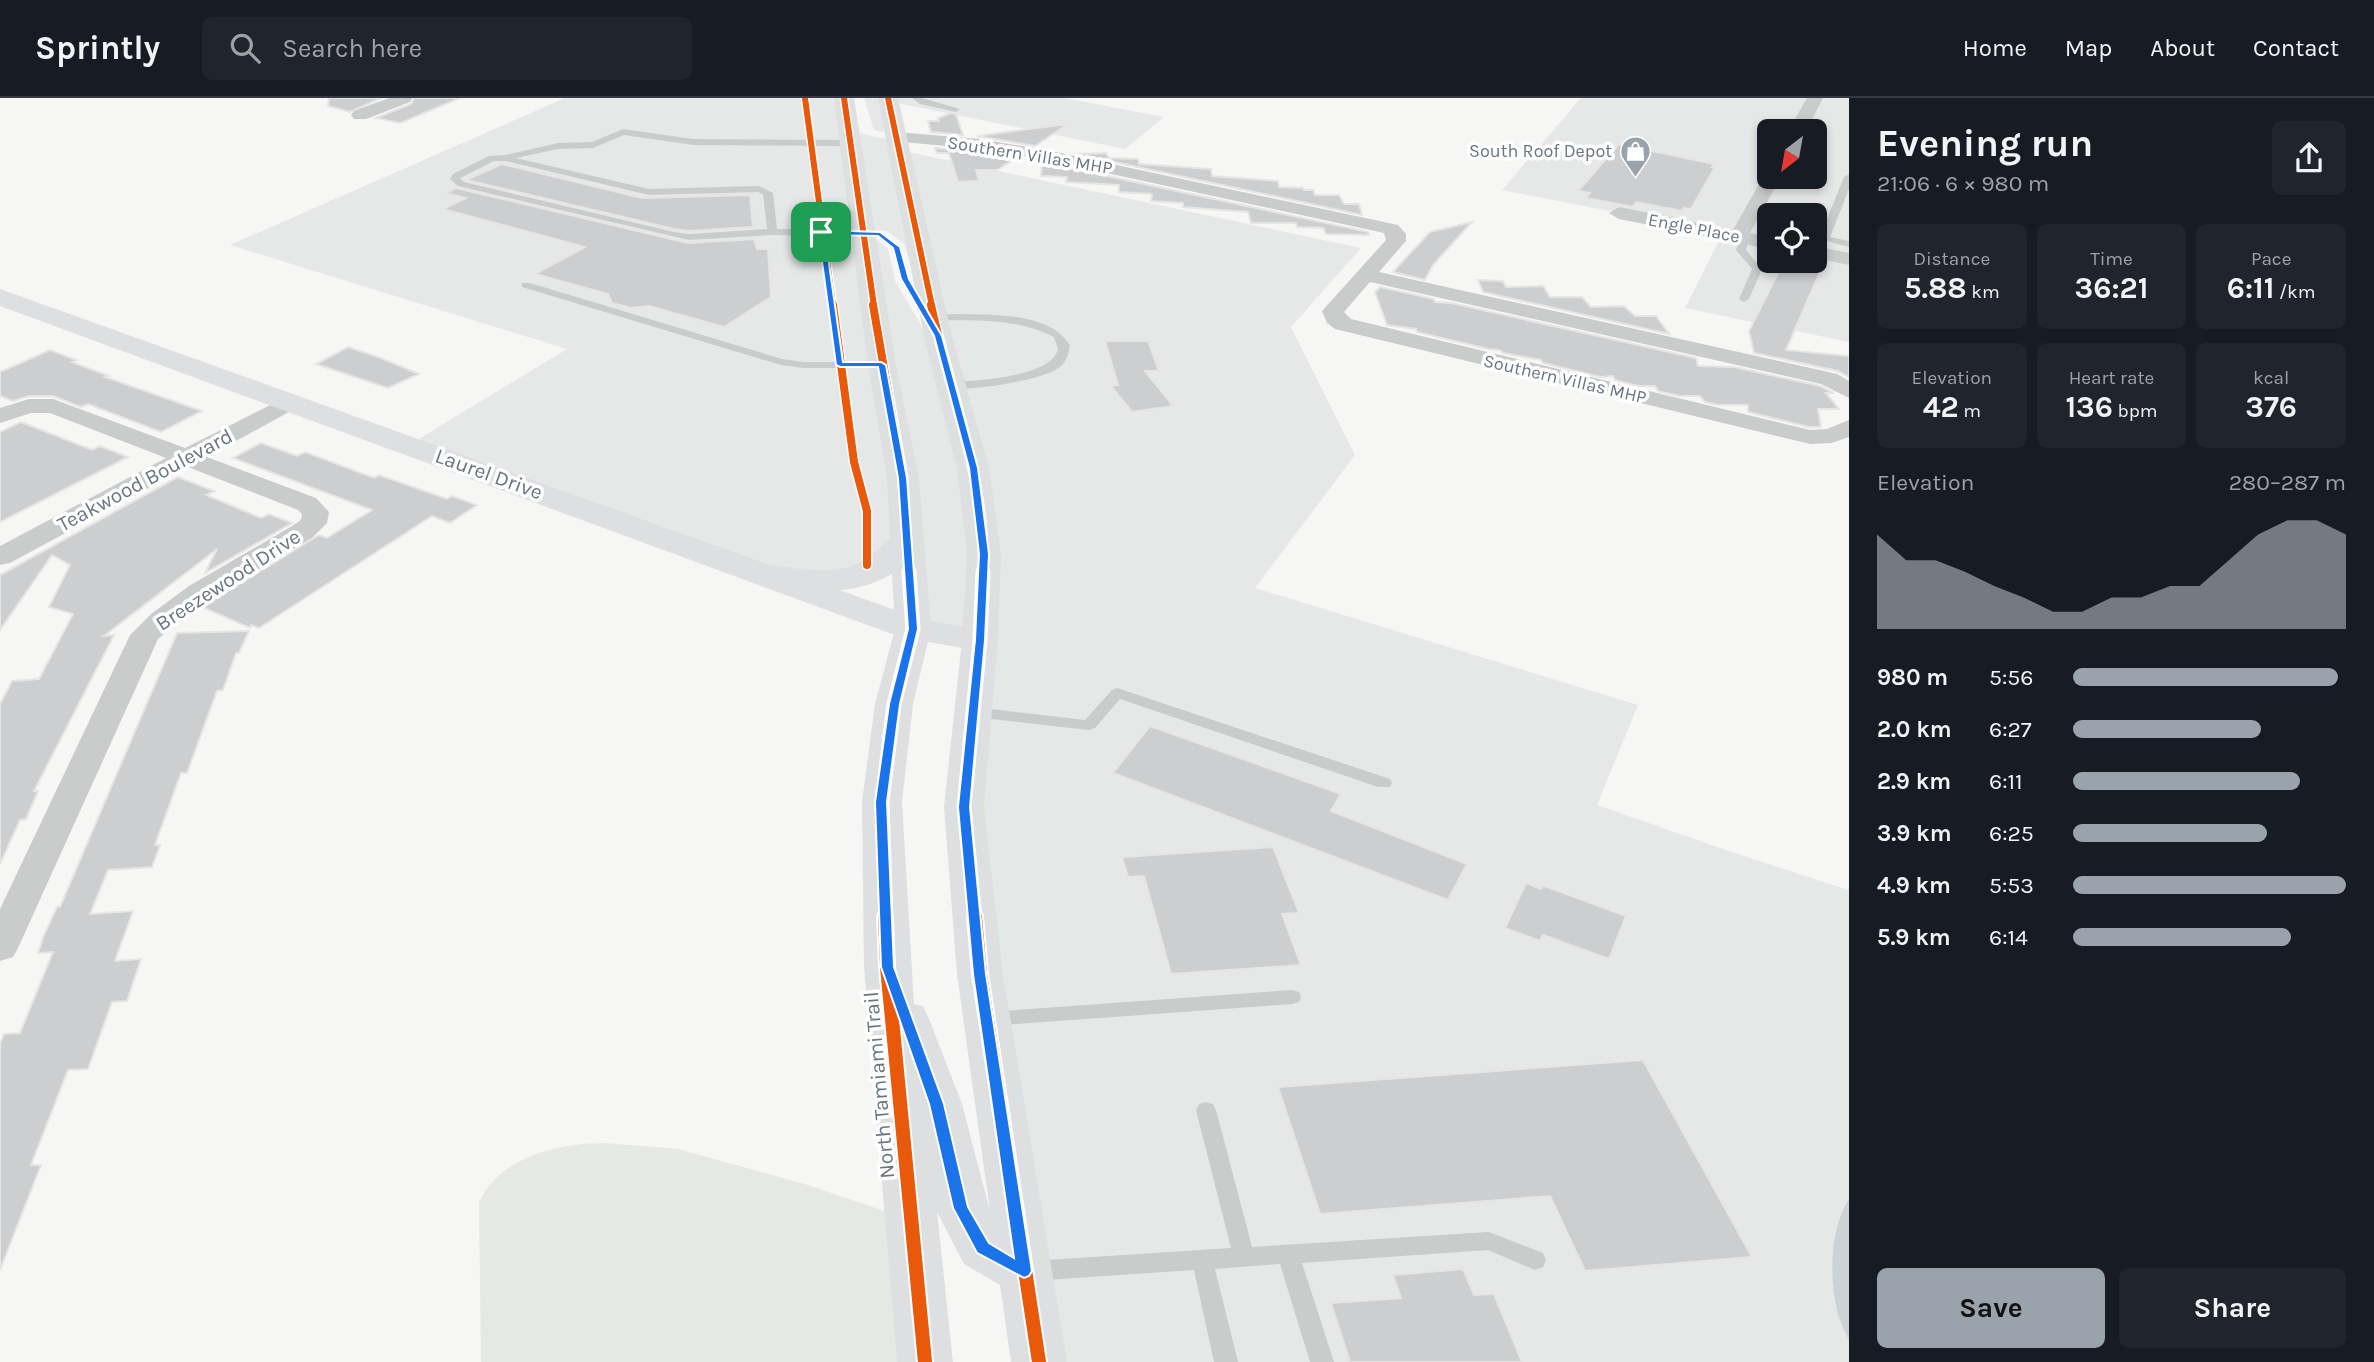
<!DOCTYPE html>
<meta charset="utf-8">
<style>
body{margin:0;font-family:Karla,sans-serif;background:#20242c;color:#f1f3f6;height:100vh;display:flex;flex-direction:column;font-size:26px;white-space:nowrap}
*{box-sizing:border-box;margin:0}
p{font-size:23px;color:#9ea1a6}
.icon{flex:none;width:38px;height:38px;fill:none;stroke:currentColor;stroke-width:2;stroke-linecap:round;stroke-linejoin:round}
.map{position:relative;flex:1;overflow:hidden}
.details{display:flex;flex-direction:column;background:#171b24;width:525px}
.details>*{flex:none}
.needle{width:46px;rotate:211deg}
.fabs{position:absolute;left:1757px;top:21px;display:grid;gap:14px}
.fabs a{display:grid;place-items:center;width:70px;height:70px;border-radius:10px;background:#171b24;box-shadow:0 4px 10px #0003;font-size:35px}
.pin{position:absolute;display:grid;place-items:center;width:60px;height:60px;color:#fff;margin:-30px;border-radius:14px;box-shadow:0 4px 10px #0006}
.round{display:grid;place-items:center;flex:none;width:74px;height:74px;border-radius:10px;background:#20242c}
.head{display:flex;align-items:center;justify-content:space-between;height:119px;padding:0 28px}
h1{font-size:38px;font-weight:700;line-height:52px}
.figures{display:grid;grid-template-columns:repeat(3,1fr);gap:10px;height:119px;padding:7px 28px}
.figures div{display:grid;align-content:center;border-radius:10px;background:#20242c;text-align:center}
.figures b{font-size:30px;font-weight:700}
.figures small{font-size:19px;font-weight:400}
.figures p{font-size:19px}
.chart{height:196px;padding:14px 28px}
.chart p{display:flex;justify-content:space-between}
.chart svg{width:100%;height:126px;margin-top:7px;fill:#9aa3ab;opacity:.7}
.primary-button{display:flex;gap:14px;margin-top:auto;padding:14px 28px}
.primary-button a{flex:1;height:80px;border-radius:10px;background:#9aa3ab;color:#111;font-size:28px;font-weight:700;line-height:80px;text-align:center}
.primary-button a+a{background:#20242c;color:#f1f3f6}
ul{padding:0 28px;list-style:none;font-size:23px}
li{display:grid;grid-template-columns:112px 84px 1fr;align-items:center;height:52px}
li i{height:18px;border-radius:9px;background:#9aa3ab}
header{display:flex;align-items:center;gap:42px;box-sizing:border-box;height:98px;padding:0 35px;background:#171b24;border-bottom:2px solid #363941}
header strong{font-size:33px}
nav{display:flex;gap:38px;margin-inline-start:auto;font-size:24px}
.search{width:490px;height:63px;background:#20242c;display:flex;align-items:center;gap:18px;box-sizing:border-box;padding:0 24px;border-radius:10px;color:#9ea1a6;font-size:26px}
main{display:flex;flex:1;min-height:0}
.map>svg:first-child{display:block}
</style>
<header>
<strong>Sprintly</strong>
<div class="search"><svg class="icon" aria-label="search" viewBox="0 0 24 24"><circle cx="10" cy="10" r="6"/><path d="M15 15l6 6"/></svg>Search here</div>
<nav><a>Home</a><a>Map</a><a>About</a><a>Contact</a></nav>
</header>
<main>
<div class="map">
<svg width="1849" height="1264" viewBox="0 0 1849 1264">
<rect width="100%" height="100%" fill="#f6f6f5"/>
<path fill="#e6e7e7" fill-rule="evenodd" d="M565,0h271l15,138 40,243 2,61 -43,32 -78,-4 -355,-128 150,-91 -337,-104z
M864,0h16l8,35 -14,-3z
M896,0h168l100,19 -39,32 -228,-46z
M1581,0h268v244l-164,-34 38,-75 -221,-43zM1769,33h46v46h-46zM1769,117h46v46h-46z
M859,35l31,7 24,138 -9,-33 -18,-14 -17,-1z
M909,54l452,96 -70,79 64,128 -100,133 383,117 -41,100 126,44 125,41 1,-2v310l-12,113 12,30v21h-789l-17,-103 -63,-453 13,-165 -43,-302z
M875,140l13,11 7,32 33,56 34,132 9,86 -4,75 -39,-7z"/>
<path fill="#e6e8e3" d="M604,1045l74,6 130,36 82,28 14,149h-423l-2,-160c23,-46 77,-58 125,-59z"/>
<path fill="#ccd3d6" d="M1849,1101v142c-4,-10 -10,-21 -12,-31 -8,-35 -7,-81 12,-111z"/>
<path fill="#cdcecf" stroke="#e5e5e4" stroke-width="2" d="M329,0h52l-31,14 -22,-6z
M414,0h46l-60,25 -24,-5 35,-14z
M951,15l5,1 7,21 -32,-3 -3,-11h11l-1,-3z
M1068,26l-33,22 -58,-10z
M1619,46l95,20 -2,3h3l-24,42 -7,-1 -2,3 -46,-9 -3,5 -47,-9 4,-5 -12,-2z
M935,50l45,4 36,6 -19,12h-21l3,11 -21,1 -9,-29h-12z
M1106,55l3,5 29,1 1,5 72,5 1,7 66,5 1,6 24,1 1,2h9l2,5h24l5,9h15l3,11 -285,-61z
M1042,64l326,70 1,3 -43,-1 -3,-6 -26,-1 -1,-4h-45l-3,-11 -65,-5v-4l-32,-2 1,-7 -33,-2v-7l-53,-3 1,-5 -26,-1z
M502,66l140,34 108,-3 3,32 -64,4 -15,-2 -208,-49z
M456,90l232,55 66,-4 3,10h11l3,48 -47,30 -75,-21 -18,2 -19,-5 -4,-9 -73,-20 50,-27 -142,-38 23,-11 -20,-5z
M1472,124l-39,43 -8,15 -32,-8 37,-40z
M1782,167l38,7 -34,78 63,6v21l-11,-6 -84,-18 -5,-22z
M1478,182l25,1 3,6 37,-1 7,11h32l9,10 33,-1 11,10h21l13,18 -186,-42z
M1380,189l54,12 1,3 16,1 245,55 2,8 36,1 86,19 14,7h-8l13,16h-21l3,18h-12l-61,-15v-7h-29l-14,-3 -5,-6h-21l-21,-5 -3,-5h-17l-23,-6 -2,-4 -13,1 -57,-14 -2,-3 -38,-7 -3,-3 -12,-1 -71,-17 -1,-3 -29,-4 -12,-33z
M1105,243h43l11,30h-14l28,35 -41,6 -21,-26 7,-1z
M348,249l33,11 38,16 -31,14 -72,-24z
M50,252l26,10 -4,2 37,14 -4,1 97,34 -41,21 -73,-28 -7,3 -28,-11h-24l-16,5 -13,-5v-24z
M21,324l71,28 8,-4 28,11 -128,65v-90z
M261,345l36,13 8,-4 69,26 5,-3 68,24 5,-3 25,9 -27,18 -18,-7 -173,112 -8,-3 -1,3 -48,-21 117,-72 8,3 45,-28 -139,-52z
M178,379l36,14 -8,4 55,23 8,-4 23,9 -87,50 12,-24 -113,87 10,-1 -80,156h4l-12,28 -6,1 -20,44v-160l12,-23 27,-2 34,-65 -24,-7 21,-42 -18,-10 -52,75v-55z
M249,533l-10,22h-3l-13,37 -6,1 -30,82h-6l-26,72h5l-8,22 -44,3 -18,44 43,-3 -18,50 26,-2 -14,42 -15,1 -24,67 -20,1 -37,95h10l-41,105v-226l4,-10 16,-1 33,-81 -15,1 6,-18 13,-28h3l117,-274z
M1150,628l191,68 -10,17 136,53 -19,36 -335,-127z
M1273,749l26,66 -17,1 19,51 -130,9 -27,-98 -16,1 -6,-20z
M1526,785l15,6 1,-4 84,31 -17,43 -66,-24 -3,6 -35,-13z
M1643,962l109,197 -167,14 -35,-75 -230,18 -42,-127z
M1463,1171l11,26 20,-1 28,68h-172l-19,-59 70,-5 -8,-23z"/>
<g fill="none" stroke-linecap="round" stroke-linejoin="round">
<path fill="#cacccc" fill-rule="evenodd" d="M912,0h10l38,11 -4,3 -36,-8z
M623,31l70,10 156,1 4,3 -4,3 -156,-1 -69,-10 -31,13 -35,1 -42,9 133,31 110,-3 14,7 4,36 84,1 5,3 -5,3 -89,-1 -83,5 -231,-54 -8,-7 3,-5 36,-18 17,-1 52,-12 34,-1zM494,63h12l143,34 109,-3 5,2 4,35 -78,5 -15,-2 -210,-50 -4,-4z
M1849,76v15l-19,48 19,4v6l-30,-8 25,-62z
M1745,136l5,3 -4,13 16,19 -13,30 -5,3 -5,-3 13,-30 -16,-19 4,-13z
M522,185h8l252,76 21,3h79l6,3 -6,3h-79l-22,-3 -259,-78z
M959,216c35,1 90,-2 111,31 -1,9 -4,19 -13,24 -16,11 -89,23 -109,19v-4l4,-2c25,-1 100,-5 106,-33l-4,-12c-38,-20 -85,-17 -126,-16l-5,-3 5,-3z
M1117,590l273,91 2,4 -2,4h-12l-258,-88 -25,29 -6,2 -116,-13 -8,-5 8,-5 112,13 27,-30z
M1292,892l7,2 2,5 -2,5 -7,2 -303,22 -7,-2 -3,-5 3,-5 7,-2z
M1206,1004l7,2 3,6 36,137 237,-15 54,21 3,7 -3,7 -8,3 -47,-20 -186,13 32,99h-24l-30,-98 -65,5 23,93h-24l-20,-92 -163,11 -8,-3 -3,-7 3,-7 8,-3 200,-13 -35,-138 3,-6z"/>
<path fill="#cacccc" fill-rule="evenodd" d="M389,0h23l-2,4 -44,17h-12l-3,-4 3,-4z
M1807,0h16l-17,33h-18z
M897,34l83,7 71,12 347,74 8,9v7l-27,31 458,102 12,7v17l-28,-14 -451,-102 -26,30 7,7 459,111 17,-1 22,-9v17l-17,6 -22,1 -475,-115 -8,-6 -5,-12 64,-71 -2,-7 -333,-72 -71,-12 -89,-8 -3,-4 3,-4z
M1769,74v5h12l-31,56 19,4v12l-150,-30 -10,-6 10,-6 114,23 30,-53z
M1815,148l34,7v12l-34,-7z
M290,297l8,2 4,5 -4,5 -91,50 109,41 13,14 -2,11 -15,15 -103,60 -51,41 -140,309 -5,9 -13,4v-52l130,-274 21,-21 38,-28 103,-60 9,-6 1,-6 -4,-4 -110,-43 -178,96 -10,2v-19l166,-88 -116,-45h-19l-31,10v-15l29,-9h24l132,49z"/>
<path fill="#dedfe0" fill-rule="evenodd" d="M0,191l920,330 73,13 5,8 -5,8 -13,3 -80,-14 -900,-331z"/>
<path fill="#dedfe0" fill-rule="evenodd" d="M834,0h20l42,267 23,113 12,151 -18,75 -11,98 12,202 9,2 6,13 33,85 28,107 -33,-237 -13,-167 18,-167 5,-86 -10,-86 -33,-132 -46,-238h20l54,238 37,132 12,86 -3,86 -14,167 19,167 64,388h-56l-11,-77 -36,-21 -27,-52 16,150h-56l-33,-395 -2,-165 13,-98 20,-75 -3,-55c-40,24 -94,19 -138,8l-5,-7 5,-7c13,-4 24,-2 38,0 45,5 66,4 98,-30l-3,-60 -19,-113z"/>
<defs>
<path id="cycleway-far3" d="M805,0l28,208
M844,0l30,208
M888,0l44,208"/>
<path id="cycleway-far2" d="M833,207l21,157 13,49v54
M873,207l30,173 6,96
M931,207c19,88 56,177 52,269"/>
<path id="cycleway-far1" d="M886,820l-4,-116 12,-98 19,-75 -4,-57
M975,820l-11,-111 16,-167 3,-68"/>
<path id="cycleway" d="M885,819l2,50 38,395
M975,819l5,57 59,388"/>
</defs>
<use href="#cycleway-far3" stroke="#fff" stroke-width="9"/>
<use href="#cycleway-far2" stroke="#fff" stroke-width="11"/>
<use href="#cycleway-far1" stroke="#fff" stroke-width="15"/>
<use href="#cycleway" stroke="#fff" stroke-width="18"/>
<use href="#cycleway-far3" stroke="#e8590c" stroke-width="6"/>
<use href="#cycleway-far2" stroke="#e8590c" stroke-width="8"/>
<use href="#cycleway-far1" stroke="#e8590c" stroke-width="10"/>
<use href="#cycleway" stroke="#e8590c" stroke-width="14"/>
</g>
<path fill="#1a73e8" stroke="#fff" stroke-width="2" fill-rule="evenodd" d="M821,132l59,2 20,15 9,32 33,57 36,132 11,86 -4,86 -15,167 16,167 46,297 -3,5 -5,2 -47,-25 -24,-45 -24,-104 -48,-137 -6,-165 14,-98 19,-75 -10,-151 -20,-111h-38l-4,-2 -18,-133zM825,137l53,1 15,12 8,31 33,57 35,132 10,86 -4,86 -17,167 15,167 41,284 -25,-15 -21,-36 -24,-103 -50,-137 -7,-165 13,-98 18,-75 -11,-151 -21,-113 -5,-3h-38z"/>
<defs>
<symbol id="shop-pin" viewBox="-11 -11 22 30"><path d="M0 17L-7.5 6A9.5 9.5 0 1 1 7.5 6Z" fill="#9aa3ab" stroke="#fff"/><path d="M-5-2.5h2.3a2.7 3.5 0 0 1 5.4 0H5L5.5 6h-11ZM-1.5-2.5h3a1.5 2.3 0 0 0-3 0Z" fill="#fff"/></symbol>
</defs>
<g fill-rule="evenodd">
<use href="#shop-pin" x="1618" y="36" width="35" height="47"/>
</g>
<g text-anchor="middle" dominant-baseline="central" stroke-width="7" stroke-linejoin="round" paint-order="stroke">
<g font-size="18" fill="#687683" stroke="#fff" text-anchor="end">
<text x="1612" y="53">South Roof Depot</text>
</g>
<g font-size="18" fill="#687683" stroke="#fff">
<text transform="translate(1030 57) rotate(9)">Southern Villas MHP</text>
<text transform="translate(1694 130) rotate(11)">Engle Place</text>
<text transform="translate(1565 281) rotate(13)">Southern Villas MHP</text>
</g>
<g font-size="21" fill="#687683" stroke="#fff">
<text transform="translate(489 376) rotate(20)">Laurel Drive</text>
<text transform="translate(145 382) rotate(-28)">Teakwood Boulevard</text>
<text transform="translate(228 482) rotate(-33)">Breezewood Drive</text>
<text transform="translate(879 987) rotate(-95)">North Tamiami Trail</text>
</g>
</g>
</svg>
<div class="fabs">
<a><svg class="needle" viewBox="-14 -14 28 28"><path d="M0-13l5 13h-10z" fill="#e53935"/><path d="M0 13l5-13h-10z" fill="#9ea1a6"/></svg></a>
<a><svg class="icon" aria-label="locate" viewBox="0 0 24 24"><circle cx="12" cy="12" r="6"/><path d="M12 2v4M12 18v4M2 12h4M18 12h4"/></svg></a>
</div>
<div class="pin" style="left:821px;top:134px;background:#1e9e55"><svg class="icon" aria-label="arrive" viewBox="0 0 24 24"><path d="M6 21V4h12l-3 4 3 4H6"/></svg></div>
</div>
<section class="details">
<div class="head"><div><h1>Evening run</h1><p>21:06 · 6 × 980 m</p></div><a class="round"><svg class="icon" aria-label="share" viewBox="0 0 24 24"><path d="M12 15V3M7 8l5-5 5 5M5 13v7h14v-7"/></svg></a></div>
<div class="figures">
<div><p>Distance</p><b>5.88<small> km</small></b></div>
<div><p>Time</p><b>36:21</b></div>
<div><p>Pace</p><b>6:11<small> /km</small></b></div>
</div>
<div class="figures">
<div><p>Elevation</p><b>42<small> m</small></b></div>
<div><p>Heart rate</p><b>136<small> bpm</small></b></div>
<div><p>kcal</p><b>376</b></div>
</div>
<div class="chart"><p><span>Elevation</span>280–287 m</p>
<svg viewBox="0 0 160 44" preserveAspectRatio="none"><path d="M0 44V11L10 20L20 20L30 24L40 29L50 33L60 38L70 38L80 33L90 33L100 29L110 29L120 20L130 11L140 6L150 6L160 11V44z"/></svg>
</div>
<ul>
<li><b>980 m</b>5:56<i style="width:97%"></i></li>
<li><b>2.0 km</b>6:27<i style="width:69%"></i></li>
<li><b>2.9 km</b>6:11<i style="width:83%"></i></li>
<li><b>3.9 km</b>6:25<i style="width:71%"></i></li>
<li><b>4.9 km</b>5:53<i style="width:100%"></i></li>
<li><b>5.9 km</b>6:14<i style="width:80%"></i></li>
</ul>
<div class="primary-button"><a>Save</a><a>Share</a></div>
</section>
</main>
